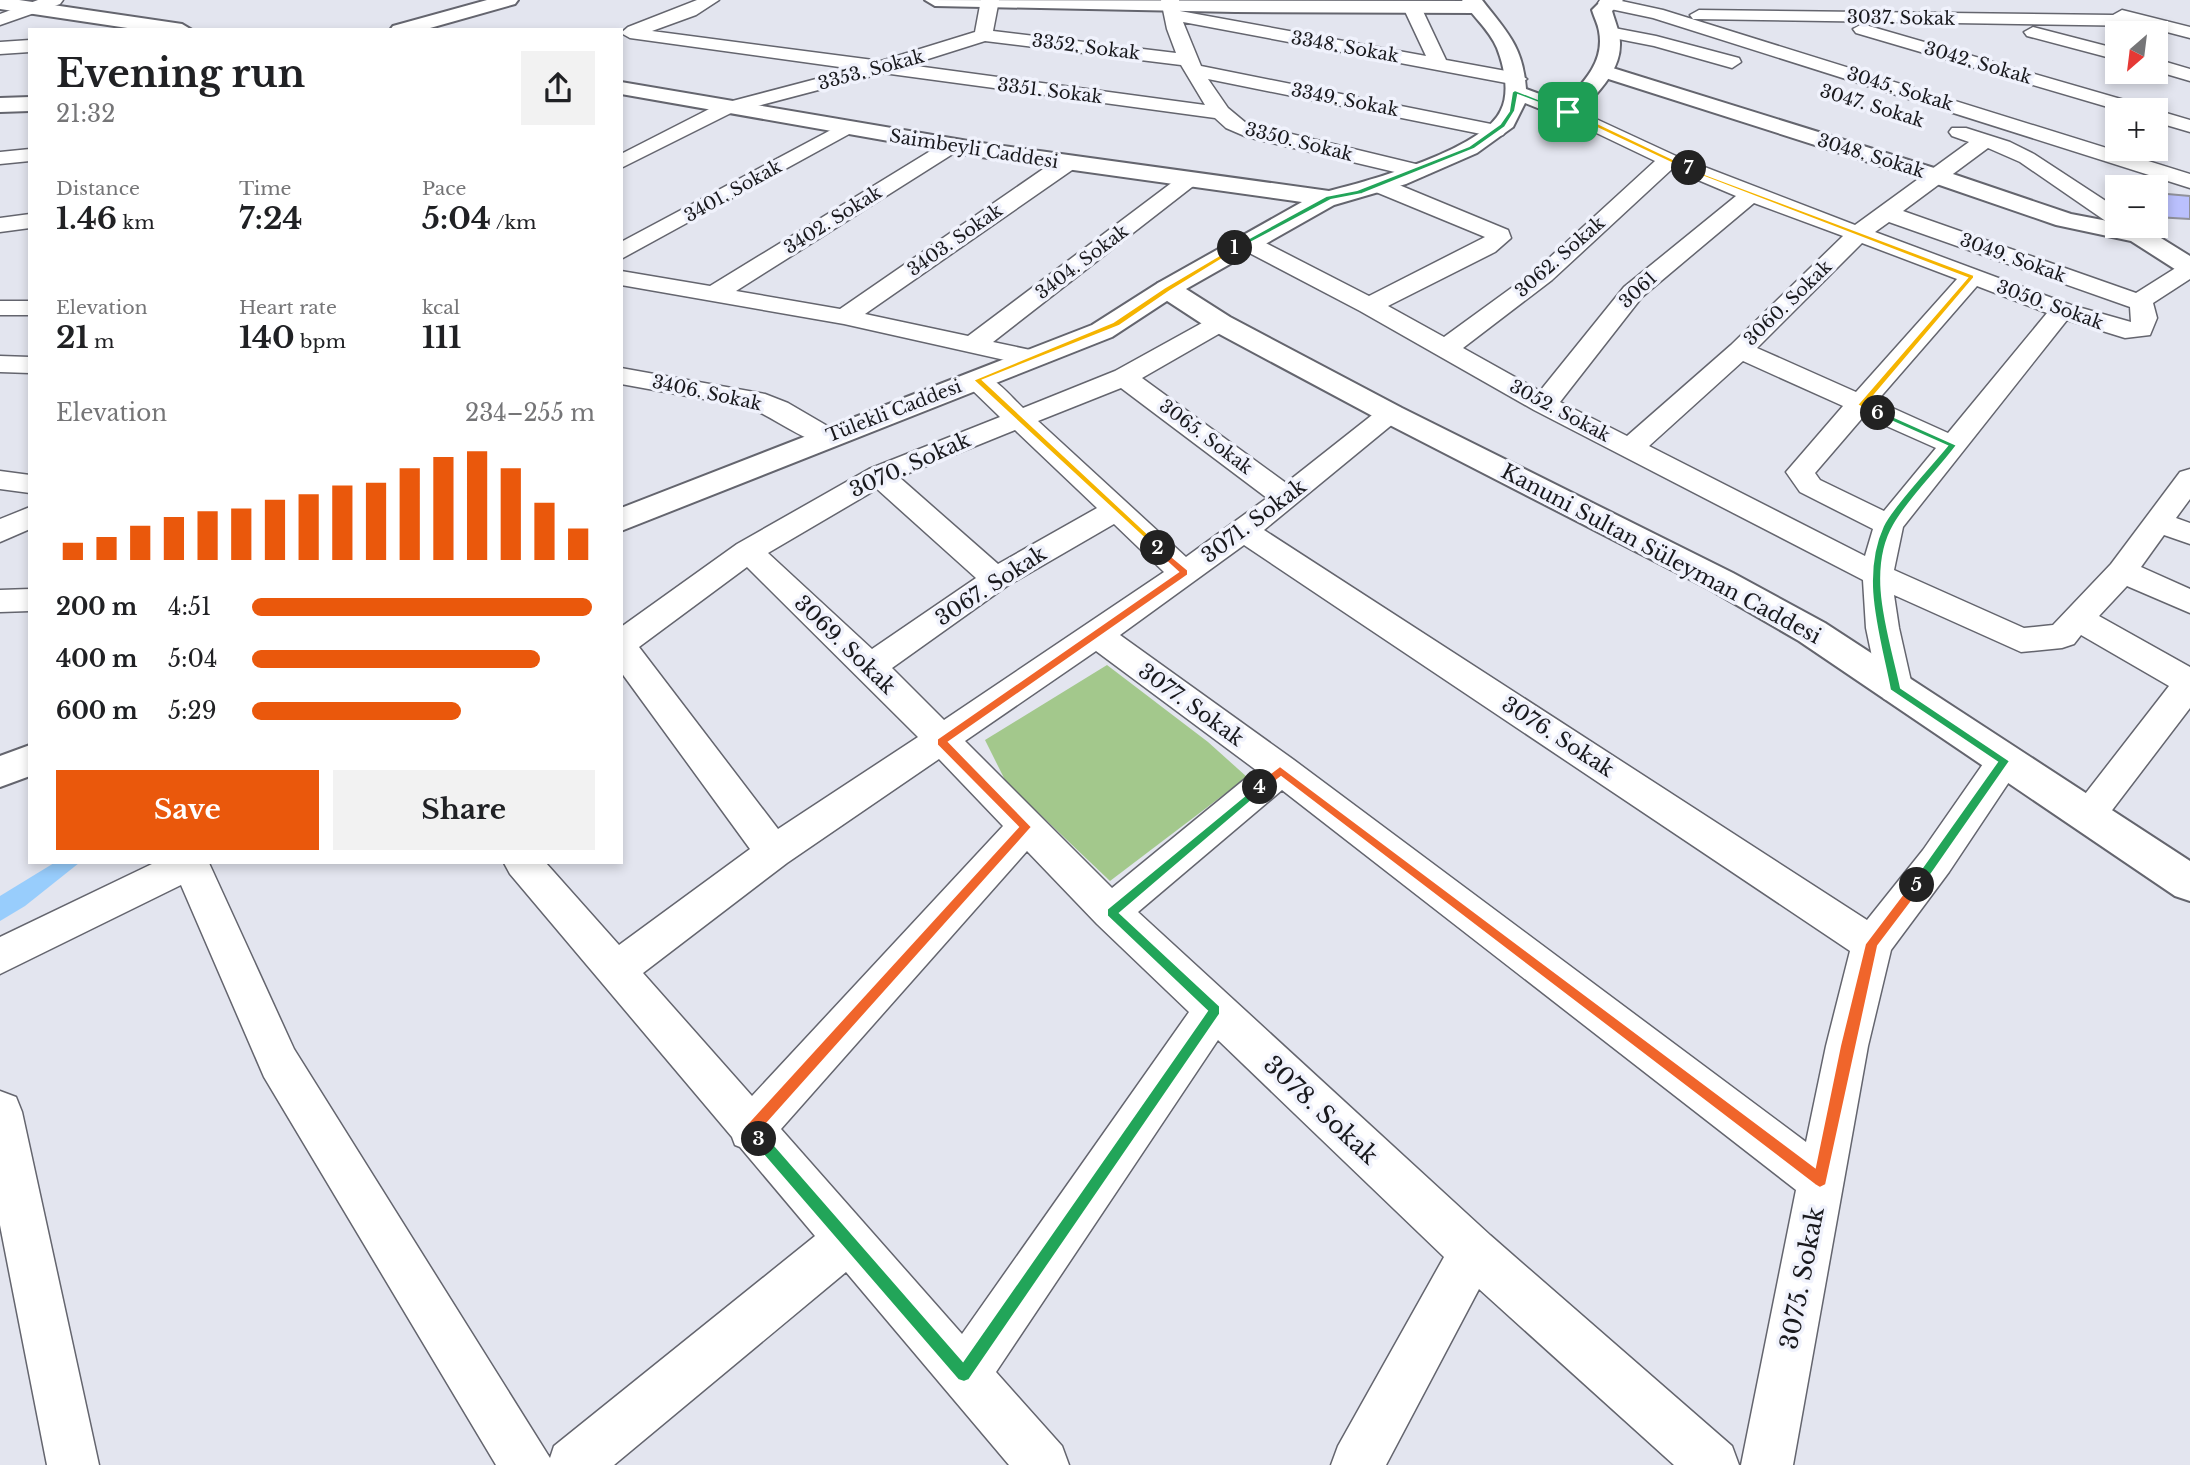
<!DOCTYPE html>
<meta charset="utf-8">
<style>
body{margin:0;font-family:"Libre Baskerville",serif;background:#f2f2f2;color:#202124;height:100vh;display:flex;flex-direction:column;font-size:26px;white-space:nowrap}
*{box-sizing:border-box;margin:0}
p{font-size:23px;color:#757577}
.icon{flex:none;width:38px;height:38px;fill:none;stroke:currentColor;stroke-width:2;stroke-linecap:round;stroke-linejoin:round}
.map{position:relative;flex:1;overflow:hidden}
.details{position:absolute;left:28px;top:28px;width:595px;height:836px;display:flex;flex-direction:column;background:#fff;border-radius:0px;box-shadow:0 4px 10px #0003}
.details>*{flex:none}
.needle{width:46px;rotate:208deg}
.fabs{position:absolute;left:2105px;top:21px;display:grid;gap:14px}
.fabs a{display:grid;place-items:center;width:63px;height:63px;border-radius:0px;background:#fff;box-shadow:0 4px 10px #0003;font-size:35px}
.pin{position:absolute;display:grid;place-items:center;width:60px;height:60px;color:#fff;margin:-30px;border-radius:14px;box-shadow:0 4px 10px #0006}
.km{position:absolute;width:35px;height:35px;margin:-18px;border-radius:50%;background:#222;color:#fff;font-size:19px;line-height:35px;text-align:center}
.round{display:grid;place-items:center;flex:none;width:74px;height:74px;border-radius:0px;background:#f2f2f2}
.headline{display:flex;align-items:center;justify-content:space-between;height:119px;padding:0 28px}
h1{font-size:38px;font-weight:800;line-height:52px}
.stats{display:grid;grid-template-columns:repeat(3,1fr);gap:10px;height:119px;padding:7px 28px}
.stats div{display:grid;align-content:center}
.stats b{font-size:30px;font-weight:800}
.stats small{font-size:19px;font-weight:400}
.stats p{font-size:19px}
.chart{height:196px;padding:14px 28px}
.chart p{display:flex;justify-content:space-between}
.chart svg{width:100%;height:126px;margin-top:7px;stroke:#ea580c;stroke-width:6}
.button{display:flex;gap:14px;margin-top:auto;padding:14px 28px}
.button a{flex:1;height:80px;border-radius:0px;background:#ea580c;color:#fff;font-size:28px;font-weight:800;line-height:80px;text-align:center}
.button a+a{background:#f2f2f2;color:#202124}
ul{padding:0 28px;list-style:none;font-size:23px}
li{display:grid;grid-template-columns:112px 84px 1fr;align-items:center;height:52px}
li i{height:18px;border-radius:9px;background:#ea580c}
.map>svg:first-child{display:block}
</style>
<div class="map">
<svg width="2190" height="1465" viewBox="0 0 2190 1465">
<rect width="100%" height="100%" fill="#e3e5ef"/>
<path fill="#a3c88c" d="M1107,665l101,77 39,35 -137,104 -104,-99 -21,-42z"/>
<path fill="#98cdfc" d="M54,863h25l-54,43 -25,15v-25z"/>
<path fill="#bac0fd" stroke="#90919a" stroke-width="2" d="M2156,193l34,3v23l-34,-2z"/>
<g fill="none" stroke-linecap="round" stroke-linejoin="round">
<defs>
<path id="minor" d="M38,0h25l-3,4 -60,21v-11z
M697,0h22l-23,15 -44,16 229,30 94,-29 6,-32h18l-6,31 183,22 -9,-24 -6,-29h18l1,11 246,45 -23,-49 9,-5 9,5 25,53 71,13 10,6 -10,6 -334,-63 18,44 295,59 7,2 3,4 -3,4 -7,2 -288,-58 20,29 18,15 178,43 3,5 -3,5 -8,1 -169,-40 -21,-9 -11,-10 -332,-45 -152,40 -110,55v-14l96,-49 137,-36 -224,-31 -9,-5 7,-6zM985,41l196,24 24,40 -296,-40z
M1600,0h17l46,10 527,164v14l-537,-170 -52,-11 -3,-4z
M1699,10l414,5 9,-5 68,17v11l-46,-12 -451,-7 -3,-4z
M1862,24l283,82 3,4h-30l-262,-77 -3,-4z
M1609,27l47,9 83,22 2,4 -9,6 -78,-22 -51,-10 -3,-4 3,-4z
M2033,27l85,22v11l-91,-24 -3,-4z
M30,40v12l-30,2v-12z
M2156,59l34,10v12l-34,-10z
M1568,106l108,50 179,69 114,-83 -17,-6 -3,-4 3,-4h14l44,14 24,12 84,55v17l-8,-2 -90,-62 -32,-14 -85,63 233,82 46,-29 8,-2v17l-37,24 4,15 -7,17 -25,3 -58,-18 -164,207 -9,43 130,58 29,-3 58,-61 69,-92 10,-3v30l-14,19 14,5v21l-26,-9 -23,32 49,22v24l-63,-27 -28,30 91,51v41l-90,118 -13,5 -13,-5 -6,-10 101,-130 -88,-51 -7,9 -12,4 -41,4 -127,-57 5,33 14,62 -5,9 -12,3 -12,-3 -5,-9 -13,-62 -3,-48 -329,-170 -174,-99 -122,-64 -4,-5 4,-5h16l115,59 116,-59 -114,-47 -3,-5 3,-5h16l121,50 3,8 -16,14 -107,54 56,31 92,-67 119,-109 -94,-45 -3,-4 3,-4zM1672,169l64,27 -112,91 -84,104 -77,-43 89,-68zM1754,203l89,33 -112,109 -104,91 -67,-34 82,-105zM1889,222l241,85 1,15 -60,-17 -196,-73zM1862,243l95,36 -101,113 -99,-44zM1977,286l70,27 -99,120 -71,-32zM1743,361l100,45 -57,66 14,20 73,37 -8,27 -216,-110zM1864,416l72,32 -52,63 -64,-31 -5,-7z
M2155,110h1l34,10v12l-34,-10z
M844,123l7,2 3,4 -3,4 -230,126v-17z
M952,140l7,2 3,4 -3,4 -223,141 104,18 219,-151h16l3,5 -3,5 -210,146 103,22 214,-161h16l3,5 -208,162 47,10 4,6 -4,6 -9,2 -187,-42 -223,-39v-14l89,15 235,-144z
M30,149v12l-30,3v-12z
M30,214v14l-30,4v-14z
M0,301h30v14h-30z
M1220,315l9,3 4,5 -4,5 -87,50 144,105 95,-75 10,-2 10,2 4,6 -141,116 603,390 56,-70 69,-99 13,-4 13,4 5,10 -74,111 -58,78 -23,96 -75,419h-52l55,-275 -514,-400 -144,122 352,323 242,211 7,19h-65l-195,-176 -93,176h-55l7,-19 106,-189 -226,-217 -222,332 66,74 7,19h-60l-163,-193 -232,193h-118l-232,-388 -83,-192 -181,89v-37l154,-74h55l85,186 256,409 4,-12 261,-210 -75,-89 -5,-2 -3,-8 -222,-263 -6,-11h42l73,82 131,-96 -129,-177v-45l116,-83 132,-75 131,-52 -32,-31 -4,-6 4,-6c22,-5 39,19 55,34l92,-37 96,-53zM1121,388l146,110 -81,59 -148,-136zM1015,430l82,78 -99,56 -99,-87zM877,489l99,89 -104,71 -104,-96zM1114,524l50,48 -220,148 -52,-52 115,-82zM1244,545l606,406 -24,95 -20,96 -512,-382 -174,-125zM747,567l171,170 -140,92 -139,-182zM1096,651l160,119 -144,118 -147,-147zM939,759l64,67 -251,270 -109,-123 144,-110zM1027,851l70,73 92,88 -227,322 -181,-205z
M0,356l30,1v16l-30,-1z
M621,368l144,26 23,9 48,28 4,6 -4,6c-24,6 -63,-27 -88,-36l-127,-23z
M0,471l30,4v18l-30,-4z
M30,507v22l-30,13v-23z
M30,589v22l-30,1v-22z
M0,1091l16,6 6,15 77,353h-52l-47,-240z"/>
<path id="tertiary" d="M487,0h31l-3,4 -92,26h-33l3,-4z
M925,0l551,1 10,6 -10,6 -241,-1 -300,-6z
M1603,65l344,107 124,42 47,9v3l30,4 42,26v19l-9,-2 -50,-32 -75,-16 -125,-43 -335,-107 -3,-4 3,-4z
M30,97v14l-30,1v-14z
M1167,281l9,2 4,6 -4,6 -64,42 -491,194v-23l471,-183 66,-42z
M30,745v31l-30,11v-31z"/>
<path id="secondary" d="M0,0h19l163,24 10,6h-51l-141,-21z
M1462,0h20c24,31 41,46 44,89l38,14c19,-20 41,-41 35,-72 -1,-7 -5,-14 -7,-21l10,-10h21l-11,11c3,11 8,21 8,32 1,30 -26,53 -44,74h-16l-35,-14 -12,24 -36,26 -71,31 -72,21 -148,84 44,28 172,91 331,165 92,50 365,238v40l-15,-5 -376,-255 -90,-52 -329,-169 -170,-91 -52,-34 -4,-6 4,-6 144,-81 -328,-46 -353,-62v-12l353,60 355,49c40,-10 155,-42 172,-81 9,-18 3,-44 -4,-62 -8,-19 -24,-31 -35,-48z"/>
</defs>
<use href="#minor" stroke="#64656e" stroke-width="3"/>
<use href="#tertiary" stroke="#64656e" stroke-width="4"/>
<use href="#secondary" stroke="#64656e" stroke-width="4"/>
<use href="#minor" fill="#fff" fill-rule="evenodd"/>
<use href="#tertiary" fill="#fff" fill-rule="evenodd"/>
<use href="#secondary" fill="#fff" fill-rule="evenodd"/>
</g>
<path fill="#22a559" stroke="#fff" stroke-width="2" d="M1515,90l56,22 -6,1 -47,-18 -3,16 -10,16 -31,22 -112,45 -31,6 -94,50 -6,-2 95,-52 31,-6 112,-44 31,-22 9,-13 3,-19z"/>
<path fill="#f5b400" stroke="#fff" stroke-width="2" d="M1235,246l2,4 -67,41 -51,35 -136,54 178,166v4l-3,1 -185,-171 140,-58 51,-34z"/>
<path fill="#f0652b" stroke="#fff" stroke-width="2" d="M1158,545l30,25v5l-239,167 83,85 -271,303 6,9 -2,5h-11l-10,-14 2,-5 272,-298 -81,-82v-6l241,-167 -24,-22v-4z"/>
<path fill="#22a559" stroke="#fff" stroke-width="2" d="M1260,783l6,4 -2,3 -144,123 100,93v8l-251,366 -5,2 -6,-2 -204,-236 -2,-5 2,-5h11l198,227 244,-350 -100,-95v-7z"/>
<path fill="#f0652b" stroke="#fff" stroke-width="2" d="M1280,766l535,401 25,-121 25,-102 47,-62h9v7l-43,57 -52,239 -6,3 -5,-3 -534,-408 -17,13h-8v-6z"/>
<path fill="#22a559" stroke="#fff" stroke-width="2" d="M1875,411h6l76,34c-20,27 -47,52 -63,80 -28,48 -3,114 7,163l109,73 -89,128h-9v-7l85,-120 -107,-72c-10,-53 -31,-112 -7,-164 10,-21 48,-60 64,-80l-72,-32z"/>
<path fill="#f5b400" stroke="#fff" stroke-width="2" d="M1686,167l288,108v3l-107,126 14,7v3h-6l-18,-9 110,-127 -281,-108z"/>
<path fill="#f5b400" stroke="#fff" stroke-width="2" d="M1565,110h5l122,58 -6,2 -121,-57z"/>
<g text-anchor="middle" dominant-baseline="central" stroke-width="7" stroke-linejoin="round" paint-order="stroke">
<g font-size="18" fill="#19191d" stroke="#f0f2fc">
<text transform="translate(1901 18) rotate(1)">3037. Sokak</text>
<text transform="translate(1086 47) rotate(7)">3352. Sokak</text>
<text transform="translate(1345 47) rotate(10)">3348. Sokak</text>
<text transform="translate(1978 63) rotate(16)">3042. Sokak</text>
<text transform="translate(871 70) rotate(-15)">3353. Sokak</text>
<text transform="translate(1900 89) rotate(17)">3045. Sokak</text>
<text transform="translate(1050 91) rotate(7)">3351. Sokak</text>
<text transform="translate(1345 100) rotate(11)">3349. Sokak</text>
<text transform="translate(1872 106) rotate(17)">3047. Sokak</text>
<text transform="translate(1299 142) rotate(14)">3350. Sokak</text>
<text transform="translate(974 149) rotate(9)">Saimbeyli Caddesi</text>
<text transform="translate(1871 156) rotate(17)">3048. Sokak</text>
<text transform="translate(733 191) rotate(-29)">3401. Sokak</text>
<text transform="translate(833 220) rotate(-32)">3402. Sokak</text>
<text transform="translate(955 240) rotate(-35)">3403. Sokak</text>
<text transform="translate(1560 257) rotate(-41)">3062. Sokak</text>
<text transform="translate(2013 258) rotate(20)">3049. Sokak</text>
<text transform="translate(1082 262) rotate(-37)">3404. Sokak</text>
<text transform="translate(1638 290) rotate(-43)">3061</text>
<text transform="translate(1788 303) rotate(-44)">3060. Sokak</text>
<text transform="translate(2050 305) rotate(20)">3050. Sokak</text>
<text transform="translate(707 393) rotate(12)">3406. Sokak</text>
<text transform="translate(894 411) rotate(-21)">Tülekli Caddesi</text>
<text transform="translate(1560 411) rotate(28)">3052. Sokak</text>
<text transform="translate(1206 437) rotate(37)">3065. Sokak</text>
</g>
<g font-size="21" fill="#19191d" stroke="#f0f2fc">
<text transform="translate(910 465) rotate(-24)">3070. Sokak</text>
<text transform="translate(1254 521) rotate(-37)">3071. Sokak</text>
<text transform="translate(1661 554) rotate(28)">Kanuni Sultan Süleyman Caddesi</text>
<text transform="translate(991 586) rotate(-33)">3067. Sokak</text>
<text transform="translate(845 645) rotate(44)">3069. Sokak</text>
<text transform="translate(1191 705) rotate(36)">3077. Sokak</text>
<text transform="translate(1558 737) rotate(33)">3076. Sokak</text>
</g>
<g font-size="24" fill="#19191d" stroke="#f0f2fc">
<text transform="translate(1321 1110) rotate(43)">3078. Sokak</text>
<text transform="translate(1802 1278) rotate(-79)">3075. Sokak</text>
</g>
</g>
</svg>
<div class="fabs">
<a><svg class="needle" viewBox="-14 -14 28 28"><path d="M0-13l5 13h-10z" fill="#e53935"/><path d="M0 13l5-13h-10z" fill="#757577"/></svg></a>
<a>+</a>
<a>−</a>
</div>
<div class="pin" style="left:1568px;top:112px;background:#1e9e55"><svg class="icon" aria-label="arrive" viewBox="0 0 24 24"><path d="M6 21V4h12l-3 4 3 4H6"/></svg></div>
<b class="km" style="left:1235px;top:248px">1</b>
<b class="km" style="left:1158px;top:548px">2</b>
<b class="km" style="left:759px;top:1139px">3</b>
<b class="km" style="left:1260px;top:787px">4</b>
<b class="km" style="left:1917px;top:885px">5</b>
<b class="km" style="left:1878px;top:413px">6</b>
<b class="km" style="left:1689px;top:168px">7</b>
<section class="details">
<div class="headline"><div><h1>Evening run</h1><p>21:32</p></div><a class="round"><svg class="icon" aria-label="share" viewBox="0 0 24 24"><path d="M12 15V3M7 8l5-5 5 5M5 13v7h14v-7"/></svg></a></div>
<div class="stats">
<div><p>Distance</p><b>1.46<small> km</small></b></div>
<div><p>Time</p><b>7:24</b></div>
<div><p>Pace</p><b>5:04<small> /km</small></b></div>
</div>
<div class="stats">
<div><p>Elevation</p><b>21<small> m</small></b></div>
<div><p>Heart rate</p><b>140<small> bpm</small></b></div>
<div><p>kcal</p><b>111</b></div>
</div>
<div class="chart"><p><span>Elevation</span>234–255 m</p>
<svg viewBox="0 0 160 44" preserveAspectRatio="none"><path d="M5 44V38M15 44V36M25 44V32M35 44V29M45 44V27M55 44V26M65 44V23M75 44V21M85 44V18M95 44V17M105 44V12M115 44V8M125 44V6M135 44V12M145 44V24M155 44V33"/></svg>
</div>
<ul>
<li><b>200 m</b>4:51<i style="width:99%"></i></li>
<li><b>400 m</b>5:04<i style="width:84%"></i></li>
<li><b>600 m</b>5:29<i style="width:61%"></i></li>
</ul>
<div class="button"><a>Save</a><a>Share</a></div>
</section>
</div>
